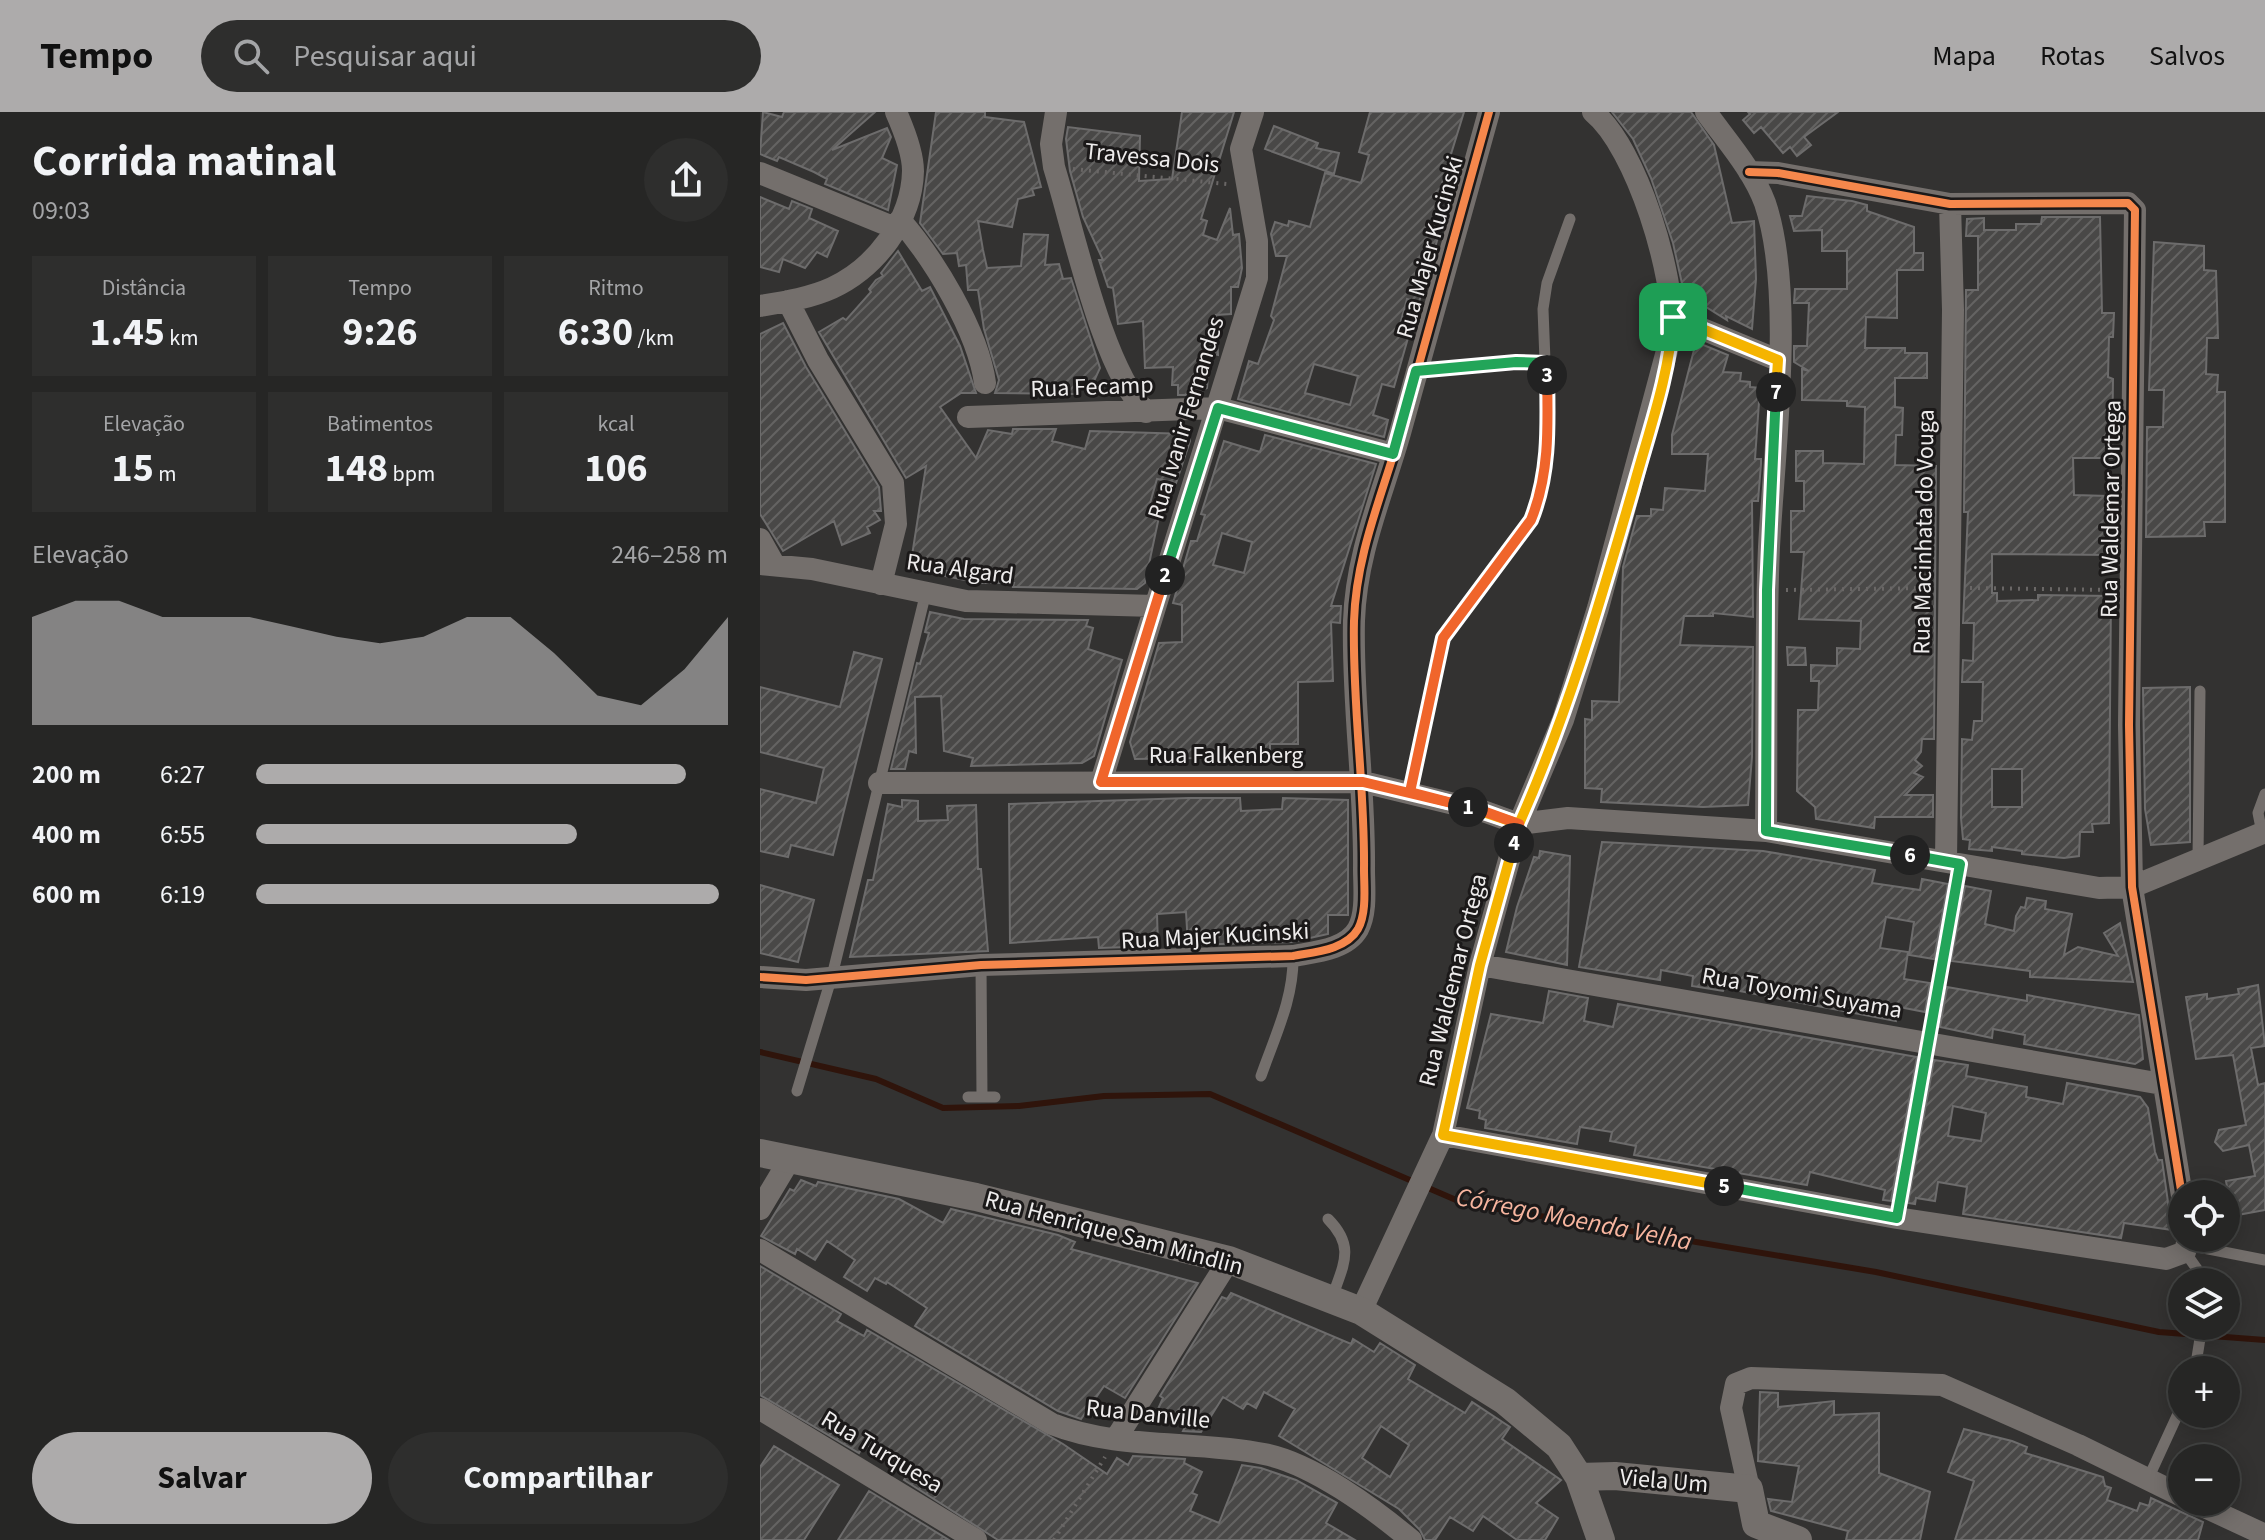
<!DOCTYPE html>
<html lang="pt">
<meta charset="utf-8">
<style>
body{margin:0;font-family:"Source Sans 3",sans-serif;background:#2e2e2d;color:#f1f3f6;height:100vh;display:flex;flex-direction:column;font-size:30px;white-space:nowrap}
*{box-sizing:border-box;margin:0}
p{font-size:26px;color:#a4a5a7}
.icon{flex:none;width:44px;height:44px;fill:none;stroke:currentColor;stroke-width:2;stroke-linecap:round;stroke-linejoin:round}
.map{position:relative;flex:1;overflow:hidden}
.details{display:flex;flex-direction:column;background:#262625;width:760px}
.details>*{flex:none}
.buttons{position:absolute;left:1408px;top:1068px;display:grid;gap:16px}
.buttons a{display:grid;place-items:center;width:72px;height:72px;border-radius:50%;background:#262625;box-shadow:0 4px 20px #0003,0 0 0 2px #424342;font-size:40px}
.pin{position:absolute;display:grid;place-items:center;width:68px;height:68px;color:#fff;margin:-34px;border-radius:16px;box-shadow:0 4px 12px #0006}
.km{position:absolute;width:40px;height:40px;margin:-20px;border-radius:50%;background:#222;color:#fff;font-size:22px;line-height:40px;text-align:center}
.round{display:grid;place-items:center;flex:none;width:84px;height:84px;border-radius:42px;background:#2e2e2d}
.head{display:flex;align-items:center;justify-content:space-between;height:136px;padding:0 32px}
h1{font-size:44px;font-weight:700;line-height:60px}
.figures{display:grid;grid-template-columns:repeat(3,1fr);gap:12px;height:136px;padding:8px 32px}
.figures div{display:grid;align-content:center;border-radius:0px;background:#2e2e2d;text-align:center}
.figures b{font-size:40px;font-weight:700}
.figures small{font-size:22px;font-weight:400}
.figures p{font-size:22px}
.chart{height:224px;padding:16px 32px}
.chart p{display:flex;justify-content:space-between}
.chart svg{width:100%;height:144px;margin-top:8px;fill:#adabab;opacity:.7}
.primary-button{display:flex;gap:16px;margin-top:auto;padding:16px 32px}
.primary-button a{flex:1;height:92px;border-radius:48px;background:#adabab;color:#111;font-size:32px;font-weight:700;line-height:92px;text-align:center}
.primary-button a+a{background:#2e2e2d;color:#f1f3f6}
ul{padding:0 32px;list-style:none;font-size:26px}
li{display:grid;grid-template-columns:128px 96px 1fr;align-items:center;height:60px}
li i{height:20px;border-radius:10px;background:#adabab}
header{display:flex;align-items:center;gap:48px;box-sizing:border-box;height:112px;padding:0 40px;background:#adabab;color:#111}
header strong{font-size:38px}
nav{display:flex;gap:44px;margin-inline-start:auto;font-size:28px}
.search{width:560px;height:72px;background:#2e2e2d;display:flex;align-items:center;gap:20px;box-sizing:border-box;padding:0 28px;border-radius:44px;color:#a4a5a7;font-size:30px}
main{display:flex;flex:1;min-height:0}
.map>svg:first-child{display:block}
</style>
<header>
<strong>Tempo</strong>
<div class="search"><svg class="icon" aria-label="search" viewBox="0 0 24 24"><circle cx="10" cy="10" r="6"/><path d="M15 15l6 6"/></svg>Pesquisar aqui</div>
<nav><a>Mapa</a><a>Rotas</a><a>Salvos</a></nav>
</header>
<main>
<section class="details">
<div class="head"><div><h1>Corrida matinal</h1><p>09:03</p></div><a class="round"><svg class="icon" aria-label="share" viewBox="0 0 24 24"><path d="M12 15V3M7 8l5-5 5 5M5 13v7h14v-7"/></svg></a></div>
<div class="figures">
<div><p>Distância</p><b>1.45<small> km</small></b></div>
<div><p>Tempo</p><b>9:26</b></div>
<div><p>Ritmo</p><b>6:30<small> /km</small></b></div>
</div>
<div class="figures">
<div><p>Elevação</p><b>15<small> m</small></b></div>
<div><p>Batimentos</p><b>148<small> bpm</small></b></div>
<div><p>kcal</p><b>106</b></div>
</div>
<div class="chart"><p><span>Elevação</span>246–258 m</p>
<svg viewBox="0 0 160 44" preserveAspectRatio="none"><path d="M0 44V11L10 6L20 6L30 11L40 11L50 11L60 14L70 17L80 19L90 17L100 11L110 11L120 22L130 35L140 38L150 27L160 11V44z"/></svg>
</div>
<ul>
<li><b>200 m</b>6:27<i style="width:91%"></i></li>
<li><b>400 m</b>6:55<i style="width:68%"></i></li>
<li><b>600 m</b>6:19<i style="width:98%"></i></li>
</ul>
<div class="primary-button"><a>Salvar</a><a>Compartilhar</a></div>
</section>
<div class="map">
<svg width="1505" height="1428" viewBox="0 0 1505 1428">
<defs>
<pattern id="building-hatch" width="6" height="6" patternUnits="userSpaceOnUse" patternTransform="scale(2)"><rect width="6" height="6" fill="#494847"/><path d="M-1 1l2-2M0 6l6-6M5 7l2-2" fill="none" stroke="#646362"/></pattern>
</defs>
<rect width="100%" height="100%" fill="#333231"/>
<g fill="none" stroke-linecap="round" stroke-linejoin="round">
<path stroke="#2f140b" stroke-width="6" d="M0,940l116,27 67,29 76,-2 85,-10 106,-2 253,109 413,69 283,60 106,8"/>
</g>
<path fill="url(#building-hatch)" stroke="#6d6c6c" stroke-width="2" fill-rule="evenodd" d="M3,0l19,5 2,-5h91l-43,38 55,-22 4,9 -9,21 15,7 -9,45 -63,-26 2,-5 -13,-7 -35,-15 -2,4 -17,-7z
M176,0h49v5l39,5 17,65 -9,2 2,6 -16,4 -6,28 -34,-6 5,29 4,18 34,-2 3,-32 24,1 -3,30 14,-1 4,15 8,-1 29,90 -6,13 -19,3v10l-80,-1 4,-13 -15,-51 -6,-39h-10l-2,-25 -7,1 -2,-13 -14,1 -23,-31z
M422,0h52l-33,107 6,2 -4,14 14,5 13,-32 3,27 6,-1 3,34 -4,19h-7v27l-15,1 2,40 -8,-2 -3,35 -12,7h-17v-10h-6l1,-18 -28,1 -2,-47 -25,3 -5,-36 -5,-1 -9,-27h4l-20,-43 -13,-46 -4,-32 2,-12 72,9 -1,45 33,-2z
M610,0h94l-29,94 11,4 -27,92 -12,-3 -8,29 11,3 -16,56 -12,-3 -9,31 15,5 -4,17 -146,-38 11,-38 9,3 16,-44 -3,-4 16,-60h-11l-5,-22 4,-12 13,4 1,-5 21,6 15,-54 36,10 8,-28 -10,-3zM554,252l44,12 -8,29 -45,-12z
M852,0h79l23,33 18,78 22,-2 2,58 -4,50 -26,-13 1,4 -37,-23 -7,-9 -10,-45 -22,-65 -18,-39z
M988,0h90l-34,25 7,8 -14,11 -7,-9 -7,6 -22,-26 -7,6 -11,-13 7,-6z
M514,14l44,17 -2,5 23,5 -5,21 -69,-25z
M1047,84l45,5 15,4v6l47,16v26h9v17h-26v48l-31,-1 -1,31h40v5h22v25h-32v29l8,1 -1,27h-6l-1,30 41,1 -2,273h-12l-1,13 -6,8 7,6 -8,7 9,4 -18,18h28v22h-58l-1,11 -58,-9 -1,-12 -18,-16 1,-81h20l1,-29h-8v-16l26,1v-18l23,1 1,-28 -62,-2 5,-67h-13v-41h13v-30h-8v-30h27v12l41,1 1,-57 -18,-1v-5l-45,-1v-31l7,2 -15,-9v-16h13l2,-43h-15l1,-14h52v-38h-25v-21l-28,1 -4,-15h12z
M0,85l29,12 3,-8 20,8 -3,9 29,13 -11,26 -10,-5 -12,16 -22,-9 -4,13 -19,-5z
M1282,105h58l2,96h12l-1,24h-4l-1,40 5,2 -1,79h-39l1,37 34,1 3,59 -119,-1v39h5v8l41,-1v-5l73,1 -2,227 -17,1 1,8h-13l-1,24 -15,2 -42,-4v-3l-30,-4v4l-23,-2 1,-9 -7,-1 -2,-21 1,-79 10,1 2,-19h8l1,-39h-21l1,-22 10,1 1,-38h-11l5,-111h-4l2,-222h12v-54h-12l1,-17 17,-1v12h32v-6h25zM1232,657h30v38h-30z
M1394,130l50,4v24l12,1 2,67h-11l-1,36 12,1 -1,17h8v130h-21l1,14 -59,1 1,-110h16l1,-37h-15z
M138,139l24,40 8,-4 30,59 16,47h-15l-21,14 36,51 12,-28 24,4 1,-5h43l-4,12 33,8 5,-18 98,3 2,7 -14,42 -19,-4 -8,28 11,5 -15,71 -8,6 -124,-2 1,-4h-34l-35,-7 2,-5 -36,-9 15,-96 -20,12 -87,-146 24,-14 3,2 25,-28 -2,-3 7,-9 7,-4 -2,-3z
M23,211l23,44 73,120 2,24h-7l6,9 -13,7 3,6 -28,12 -8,-24 -51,30 -23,-37v-180z
M936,230l32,13 -5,17 18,1 -1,8 10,1v5l10,1 -5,71h6v5l-3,37h-6l1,116 -40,-4v3h-29l-4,29 73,2 -1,110 -4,48 -45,2 -102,-5 1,-13 -17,-1v-69l7,1v-19l27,1 4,-135 14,-51h14v-7l12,1 2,-22 40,3 3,-37h-36v-19z
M505,323l111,29 -45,142h10l-1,17 -9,-1 2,59 -35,1v62h-28v13l-135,2 -5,-17 29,-99 23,-1v-37l-9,-2 18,-62h6l8,-26 -4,-1 23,-73 36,11zM462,421l30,9 -8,31 -31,-8z
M170,500l34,7 124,1 -2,6 7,2 -5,21 34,11 -28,96 -12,7 -111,3 2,-8 -29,-7 -3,-55 -26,1 1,56 -7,-2 -4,18h-14l26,-106 3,1 9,-31 -4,-1z
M1027,535l18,1 1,17h-18z
M94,540l28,7 -49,196 -42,-10 -3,12 -28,-6v-62l56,14 8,-35 -64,-16v-65l80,20z
M1430,575v155l-39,3 -6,-36 -2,-121z
M428,686h52l1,13 41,-2 1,-11 65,2v115h-20v19l-36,8 -104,3 -2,-33 -29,2 1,32 -59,2 -1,-11 -88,6 -1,-139z
M142,688l16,1v20l30,-1 -1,-14 29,-1 2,64h3l7,82 -138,6 18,-77h5l15,-76 14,3z
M842,730l161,9 112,19 -3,13 48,7 2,-11 26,5 -14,75 -25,-4 5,-33 -28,-5 -6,31 28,4 -4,27 26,4 -5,29 -26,-5 -3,14 -172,-33 -1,3 -31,-5 1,-10 -32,-6 -1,10 -81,-13z
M780,739l30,5 -3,109 -61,-13 11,-45 17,-50 5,1z
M0,773l54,15 -16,62 -38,-9z
M1205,774l26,5 -6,33 29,7 2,-15 5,-9 4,1 2,-10 19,3 -1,8 27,5 -8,41 14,-8 40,9 -14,-23 16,-10 13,59 -103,-5v-6l-79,-10z
M1498,873l7,61 -14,2 7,37 7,-2v127l-33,6 -6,-35 29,-5 -6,-31 -26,6 -8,-9 4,-12 27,-5 -13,-70 -37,4 -10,-62 21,-3v5l32,-5 -1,-5z
M1187,875l80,14v-6l112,20 4,44 -8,5 -111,-20 1,-9 -32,-6 -1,9 -52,-11z
M789,879l39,7 -4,23 29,6 5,-23 299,53 -26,144 -8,-1 2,-10 -75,-18 -3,13 -173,-30 2,-9 -26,-5 2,-9 -32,-5 -3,17 -92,-16 1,-8 -7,-2 1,-7 -13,-3 24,-94 52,9z
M1174,948l34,5 -2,11 61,11 -1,10 37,7 4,-21 73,14 8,11 7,44 3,8h4l10,70 -48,-7 -3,15 -158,-24 4,-27 -29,-5 -3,19 -19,-3 -1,6 -7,-1zM1193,994l33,7 -5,28 -33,-5z
M41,1068l15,6 2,-4 81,17 44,24 8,-14 107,26 17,7 -4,7 127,34 -73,115 -21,-12 -23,33 -23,-8 -143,-85 12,-18 -40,-26 -1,2 -11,-6 -8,13 -23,-14 11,-17 -28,-19 -12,19 -18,-11 -2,5 -34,-18 29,-47 4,2z
M0,1154l81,48 -4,7 27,15 3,-6 196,114 44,30 10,-16 11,7 5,-9 52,3 -1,4 18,9 -10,21 5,2 -7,16 29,12 23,-58 19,3 35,12 41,23 -11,20 29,17h-357l-94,-60 6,-9 -46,-27 -5,9 -99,-58z
M471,1181l120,51 2,-5 21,13 6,-9 35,22 -7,14 57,34 7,-11 38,25 -8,12 59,41 -25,23 22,15 -13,22h-28l-34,-24 -10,15 -23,-14 -15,23h-10l-5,-10 -21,-21 -120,-73 16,-27 -31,-17 -8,16 -9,-5 -4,6 -20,-12 -22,35 -18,-1 4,-8 -29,-14 5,-11 -3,-2 62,-99 5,2zM621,1314l28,19 -19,32 -28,-19z
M1000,1280l18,1v14l56,-6v14l45,-2v60l51,19 -10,48h-74l2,-9 -77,-20 -3,-12 24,3 7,-36 -41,-5z
M1204,1317l48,12 15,6 -2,6 78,24 2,9 6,2 -4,12 30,11 3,-8 9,3 2,-8 52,24 -5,18h-243l19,-59 -26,-9z
M14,1334l65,39 -35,55h-44v-73z
M109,1379l80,49h-111z"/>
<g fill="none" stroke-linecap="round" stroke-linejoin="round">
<path stroke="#6a6766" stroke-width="4" stroke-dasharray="2 6" stroke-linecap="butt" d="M313,57l154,15
M1210,476l143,2
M1026,478l143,-2
M294,1428l51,-83"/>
<path stroke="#746f6c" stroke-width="11" d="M656,259l79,-8h51
M650,680l33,-154 88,-118 8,-21 9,-60 -5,-130 4,-26 23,-64
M1502,721l-4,-20 7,-19
M1438,745l2,-166
M221,853l1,132
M501,964c14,-40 33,-78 32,-120
M37,979l35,-115 94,-384
M208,985h27
M1137,1106l63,-354
M568,1107c28,28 15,46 4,79
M1428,1133l77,15
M1425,1140l12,17 2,13
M1435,1258l7,-44
M1388,1367l34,-74"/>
<path stroke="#746f6c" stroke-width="22" d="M296,0l-5,32 3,23c20,64 48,201 92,245
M946,0c20,28 47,58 59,91 30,89 9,247 4,344 -4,94 -2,189 -3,284
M989,60l29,1 172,31 178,-1 7,7 -6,515 3,162 50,309
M0,61l135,55
M140,108c34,39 78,111 85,163
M28,189l30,59 75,123 3,41 -15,60
M0,194c24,-4 50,-8 72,-18 43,-20 80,-67 81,-117 0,-19 -9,-41 -17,-59
M913,205l105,43
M208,305l250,-9 175,46
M0,427l14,25
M0,452l52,5 154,32 189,5
M341,670l156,-504v-37l-16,-92 12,-37
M119,671l484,-1 120,29 36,13
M759,712l49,-6 198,13 333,57 33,-1 133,-55
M1186,749l7,-551 -3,-106
M720,853l682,119
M0,865l46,3 175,-15 312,-9c21,-4 53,-6 65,-27 9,-17 6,-41 6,-60 1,-83 -12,-165 -10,-248 2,-67 28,-125 46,-188 30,-107 59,-214 89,-321
M683,1023l454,83 269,41 19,-7 3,-14
M0,1097l30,-50
M0,1138l292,174c66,26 143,16 212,30 48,9 110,55 147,86
M601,1199l82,-176 37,-170 39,-141 44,-104 35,-112 74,-276c3,-56 -35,-184 -79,-220
M0,1297l216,131
M357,1325l112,-177
M989,1377l-18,-81 5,-24 15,-6 191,7 136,60 104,51
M1434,1390l71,33"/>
<path stroke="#746f6c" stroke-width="28" d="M0,1041l216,44 253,63 132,51 144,90 54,45 20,31 22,63
M819,1365l36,-1 134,13 7,35 42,16"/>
<defs>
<path id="cycleway" d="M989,60l29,1 172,31 178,-1 7,7 -6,515 3,162 50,309
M0,865l46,3 175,-15 312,-9c21,-4 53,-6 65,-27 9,-17 6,-41 6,-60 1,-83 -12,-165 -10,-248 2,-67 28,-125 46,-188 30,-107 59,-214 89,-321"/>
</defs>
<use href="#cycleway" stroke="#1b1919" stroke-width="13"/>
<use href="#cycleway" stroke="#f5874c" stroke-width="8"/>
</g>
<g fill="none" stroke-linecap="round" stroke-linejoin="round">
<defs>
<path id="split-1" d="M708,695l51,17c48,-108 81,-221 114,-335 15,-55 37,-115 40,-172"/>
<path id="split-2" d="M405,463l-64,207h262l105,25"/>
<path id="split-3" d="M405,463l53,-167 175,46 23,-83 100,-9 30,1 1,12"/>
<path id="split-4" d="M754,731l5,-19 -36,-13 -73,-19 33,-154 88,-118c19,-47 17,-95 16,-145"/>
<path id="split-5" d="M754,731l-34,122 -37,170 281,51"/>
<path id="split-6" d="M964,1074l173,32 63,-354 -50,-9"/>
<path id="split-7" d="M1016,280l-9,198 -1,241 144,24"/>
<path id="split-8" d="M913,205l105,43 -2,32"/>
</defs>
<use href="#split-1" stroke="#fff" stroke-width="16"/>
<use href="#split-2" stroke="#fff" stroke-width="16"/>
<use href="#split-3" stroke="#fff" stroke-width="16"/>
<use href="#split-4" stroke="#fff" stroke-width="16"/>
<use href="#split-5" stroke="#fff" stroke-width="16"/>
<use href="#split-6" stroke="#fff" stroke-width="16"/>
<use href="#split-7" stroke="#fff" stroke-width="16"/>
<use href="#split-8" stroke="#fff" stroke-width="16"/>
<use href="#split-1" stroke="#f5b400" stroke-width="10"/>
<use href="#split-2" stroke="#f0652b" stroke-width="10"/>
<use href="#split-3" stroke="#22a559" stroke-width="10"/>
<use href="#split-4" stroke="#f0652b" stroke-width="10"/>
<use href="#split-5" stroke="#f5b400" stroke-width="10"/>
<use href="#split-6" stroke="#22a559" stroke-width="10"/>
<use href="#split-7" stroke="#22a559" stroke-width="10"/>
<use href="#split-8" stroke="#f5b400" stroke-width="10"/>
</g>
<g text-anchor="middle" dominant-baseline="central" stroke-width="6" stroke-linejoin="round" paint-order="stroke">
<g font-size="24" fill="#eeecec" stroke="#1b1919">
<text transform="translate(392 46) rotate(6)">Travessa Dois</text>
<text transform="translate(670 135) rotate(-74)">Rua Majer Kucinski</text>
<text transform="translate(332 275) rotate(-2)">Rua Fecamp</text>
<text transform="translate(426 306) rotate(-73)">Rua Ivanir Fernandes</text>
<text transform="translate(1351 397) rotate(-89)">Rua Waldemar Ortega</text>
<text transform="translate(1164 420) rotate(-89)">Rua Macinhata do Vouga</text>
<text transform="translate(200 457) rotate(8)">Rua Algard</text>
<text x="466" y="643">Rua Falkenberg</text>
<text transform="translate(455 824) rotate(-3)">Rua Majer Kucinski</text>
<text transform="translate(693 868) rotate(-76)">Rua Waldemar Ortega</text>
<text transform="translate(1042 881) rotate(10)">Rua Toyomi Suyama</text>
<text transform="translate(354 1121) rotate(15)">Rua Henrique Sam Mindlin</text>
<text transform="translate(388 1302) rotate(6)">Rua Danville</text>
<text transform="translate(122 1340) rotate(31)">Rua Turquesa</text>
<text transform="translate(904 1369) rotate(5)">Viela Um</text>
</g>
<g font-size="26" font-style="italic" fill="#f7b59f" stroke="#1b1919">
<text transform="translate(814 1107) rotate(11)">Córrego Moenda Velha</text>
</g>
</g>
</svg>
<div class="buttons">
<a><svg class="icon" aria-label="locate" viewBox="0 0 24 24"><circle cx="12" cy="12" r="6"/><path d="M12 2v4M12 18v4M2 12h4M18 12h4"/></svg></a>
<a><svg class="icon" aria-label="layers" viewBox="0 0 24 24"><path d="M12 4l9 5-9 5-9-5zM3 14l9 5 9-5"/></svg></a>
<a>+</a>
<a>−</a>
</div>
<div class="pin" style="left:913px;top:205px;background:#1e9e55"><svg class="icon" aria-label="arrive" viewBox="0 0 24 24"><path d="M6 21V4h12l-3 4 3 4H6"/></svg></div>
<b class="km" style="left:708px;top:695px">1</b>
<b class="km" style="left:405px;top:463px">2</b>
<b class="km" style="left:787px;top:263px">3</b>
<b class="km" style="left:754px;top:731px">4</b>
<b class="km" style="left:964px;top:1074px">5</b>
<b class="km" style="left:1150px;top:743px">6</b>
<b class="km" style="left:1016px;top:280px">7</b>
</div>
</main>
